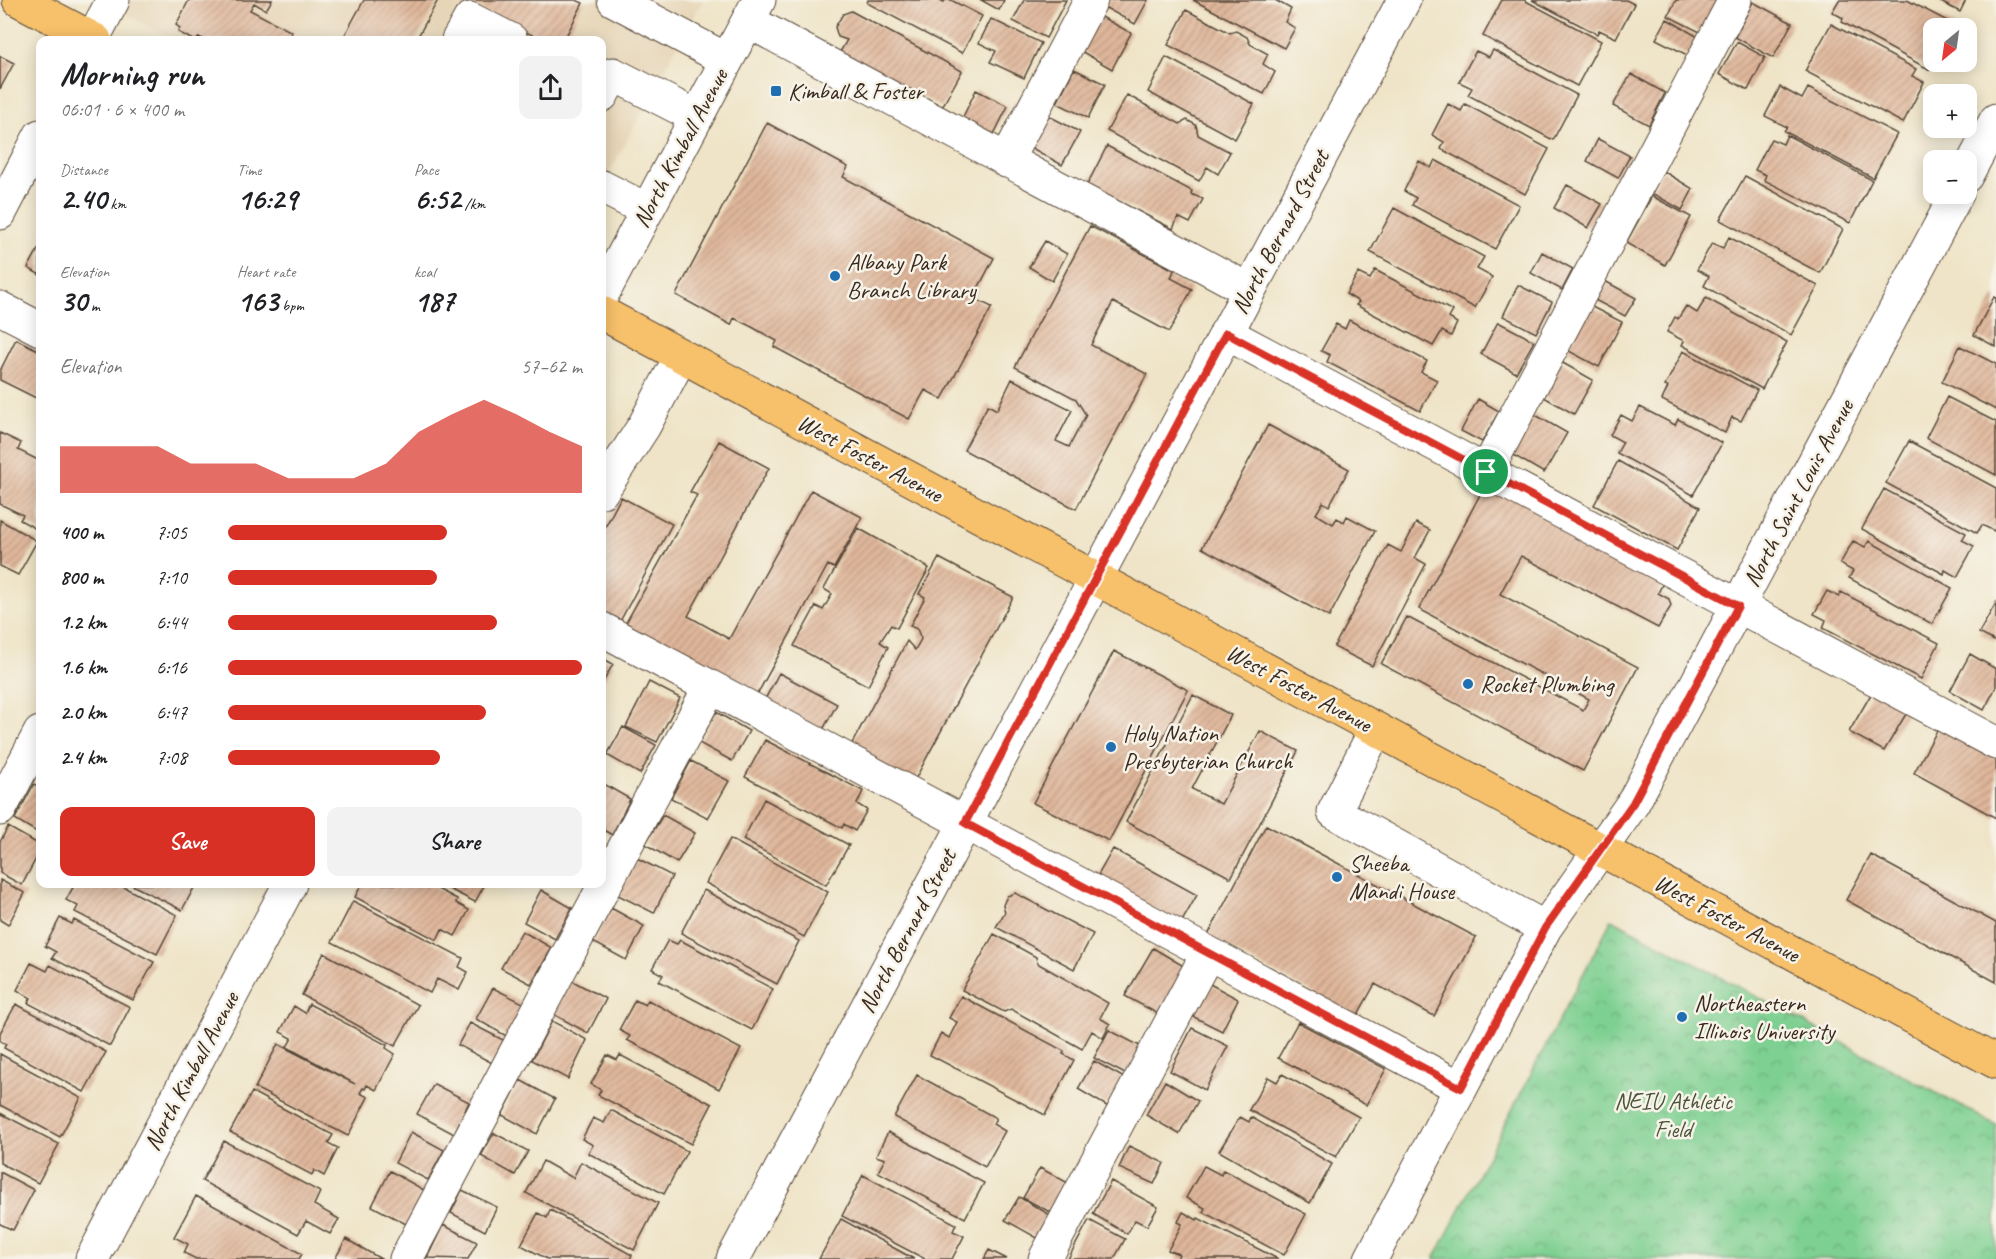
<!DOCTYPE html>
<meta charset="utf-8">
<style>
body{margin:0;font-family:Caveat,sans-serif;background:#f2f2f2;color:#202124;height:100vh;display:flex;flex-direction:column;font-size:22px;white-space:nowrap}
*{box-sizing:border-box;margin:0}
p{font-size:20px;color:#757577}
.icon{flex:none;width:33px;height:33px;fill:none;stroke:currentColor;stroke-width:2;stroke-linecap:round;stroke-linejoin:round}
.map{position:relative;flex:1;overflow:hidden}
.sheet{position:absolute;left:36px;top:36px;width:570px;height:852px;display:flex;flex-direction:column;background:#fff;border-radius:12px;box-shadow:0 3px 15px #0003}
.sheet>*{flex:none}
.needle{width:39px;rotate:209deg}
.buttons{position:absolute;left:1923px;top:18px;display:grid;gap:12px}
.buttons a{display:grid;place-items:center;width:54px;height:54px;border-radius:12px;background:#fff;box-shadow:0 3px 15px #0003;font-size:30px}
.pin{position:absolute;display:grid;place-items:center;width:51px;height:51px;color:#fff;margin:-26px;border:3px solid #fff;border-radius:50%;box-shadow:0 2px 6px #0007}
.round{display:grid;place-items:center;flex:none;width:63px;height:63px;border-radius:12px;background:#f2f2f2}
.overview{display:flex;align-items:center;justify-content:space-between;height:102px;padding:0 24px}
h1{font-size:33px;font-weight:700;line-height:45px}
.figures{display:grid;grid-template-columns:repeat(3,1fr);gap:9px;height:102px;padding:6px 24px}
.figures div{display:grid;align-content:center}
.figures b{font-size:30px;font-weight:700}
.figures small{font-size:16px;font-weight:400}
.figures p{font-size:16px}
.chart{height:168px;padding:12px 24px}
.chart p{display:flex;justify-content:space-between}
.chart svg{width:100%;height:108px;margin-top:6px;fill:#d93025;opacity:.7}
.cta{display:flex;gap:12px;margin-top:auto;padding:12px 24px}
.cta a{flex:1;height:69px;border-radius:12px;background:#d93025;color:#fff;font-size:24px;font-weight:700;line-height:69px;text-align:center}
.cta a+a{background:#f2f2f2;color:#202124}
ul{padding:0 24px;list-style:none;font-size:20px}
li{display:grid;grid-template-columns:96px 72px 1fr;align-items:center;height:45px}
li i{height:15px;border-radius:8px;background:#d93025}
.map>svg:first-child{display:block}
</style>
<div class="map">
<svg width="1996" height="1259" viewBox="0 0 1996 1259">
<defs>
<pattern id="park-crowns" width="20" height="18" patternUnits="userSpaceOnUse" patternTransform="scale(1.5)"><rect width="20" height="18" fill="#7ed092"/><path d="M2 6a3 3 0 1 1 6 0M12 15a3 3 0 1 1 6 0" fill="none" stroke="#68a977"/></pattern>
<pattern id="building-hatch" width="6" height="6" patternUnits="userSpaceOnUse" patternTransform="scale(1.5)"><rect width="6" height="6" fill="#e0b79b"/><path d="M-1 1l2-2M0 6l6-6M5 7l2-2" fill="none" stroke="#b7957e"/></pattern>
</defs>
<rect width="100%" height="100%" fill="#f7f3e8"/>
<filter id="ink" filterUnits="userSpaceOnUse"><feTurbulence type="fractalNoise" baseFrequency=".0167" numOctaves="2"/><feDisplacementMap in="SourceGraphic" scale="12" xChannelSelector="R" yChannelSelector="G"/><feConvolveMatrix kernelMatrix="1 2 1 2 8 2 1 2 1" color-interpolation-filters="sRGB"/></filter>
<filter id="wash" filterUnits="userSpaceOnUse"><feTurbulence type="fractalNoise" baseFrequency=".008" numOctaves="4" result="noise"/><feDisplacementMap in="SourceGraphic" scale="24" xChannelSelector="R" yChannelSelector="G"/><feGaussianBlur stdDeviation="1.35" result="paint"/><feColorMatrix in="noise" values="0 0 0 0 0 0 0 0 0 0 0 0 0 0 0 0 0 1.4 0 .05"/><feComposite in="paint" operator="in"/></filter>
<g filter="url(#wash)">
<rect width="100%" height="100%" fill="#efe4c7"/>
<path fill="#e6d5b7" d="M98,0h605l-18,31 -83,156v-147h-427z"/>
<path fill="url(#park-crowns)" stroke="#5c7d58" stroke-width="1.5" d="M1612,919l384,206v134h-562z"/>
<g id="blocks">
<path fill="url(#building-hatch)" d="M189,0h83l-6,10 -12,-7 -4,7 42,22 -4,8h-83l-6,-3 -2,3h-4l-15,-8 2,-4 -4,-3z
M364,0h74l-22,40h-74z
M463,0h113l7,3 -19,37h-22z
M868,0h71l5,2 1,-2h6l31,16 -20,37 -95,-50z
M981,0h23l-5,10z
M1024,0h42l-20,38 -33,-17z
M1108,0h40l-13,24 -31,-17z
M1193,0h82l16,9 -6,13 10,6 -11,20z
M1502,0h22l77,41 -24,45 -94,-50z
M1532,0h94l8,4 -18,34 -17,-8 -2,4z
M1676,0h43l-17,33 -34,-17z
M1839,0h68l48,25 -2,3h-19l1,34 -5,8 -88,-48 1,-4 -11,-6z
M1937,0h29l-6,12z
M1753,2l39,21 -19,35 -38,-21z
M1186,10l44,23 6,-2 11,6 3,7 18,10 -5,10 12,8 -11,22 -96,-49z
M851,11l111,60 -20,36 -102,-55 7,-12 -9,-3 -3,-10 8,-13z
M1098,15l33,18 -19,36 -33,-19z
M991,19l50,24 -17,35 -34,-16 6,-11 -17,-8z
M1667,19l33,19 -11,18 -33,-17z
M1831,24l85,45 -4,7 12,6 -21,41 -98,-52z
M1737,42l28,15 -17,33 -29,-16z
M1493,50l84,45 -24,45 -85,-45 4,-7 -13,-6 17,-31 13,6z
M0,56l14,7 -14,26z
M1166,57l88,47 -19,35 -87,-47z
M1074,69l31,15 -17,34 -31,-15z
M1631,74l34,19 -16,32 -36,-19z
M1780,87l22,12 6,-11 89,46 -24,44 -89,-47 3,-4 -22,-11z
M976,90l32,16 -14,28 -32,-15z
M1127,95l53,29 7,-4 9,5 2,10 32,17 -12,22 -11,-7 -8,14 -92,-50z
M1448,104l13,7 4,-7 84,45 -24,45 -84,-45 3,-7 -12,-7z
M1047,115l33,17 -18,33 -32,-18z
M767,123l81,44 -5,10 151,81 -21,40 19,9 -50,92 -17,-9 -16,29 -135,-72 3,-6 -25,-14 -18,-9 -3,7 -55,-30z
M1787,135l85,45 -22,43 -86,-43 2,-5 -11,-5 16,-31 12,5z
M1598,139l32,17 -12,22 -31,-17z
M1107,146l85,45 -1,3 12,5 -13,24 -12,-6 -5,12 -86,-44z
M1435,160l84,45 -24,44 -83,-44 4,-7 -12,-7 15,-30 12,7z
M1663,171l30,18 -11,21 -32,-18z
M1745,176l98,53 -23,44 -100,-53z
M1567,185l35,19 -14,24 -34,-20z
M1652,196l39,21 -26,48 -39,-22z
M1394,208l90,49 -7,12 15,8 -17,31 -105,-56z
M1090,226l84,44 -3,8 21,11 -23,43 -56,-30 -22,43 56,29 -71,135 -112,-59 24,-45 9,5 15,-31 60,31 -16,31 13,6 17,-32 -10,-16 -61,-32z
M1729,237l89,49 -27,49 -87,-49 5,-10 -12,-6 15,-27 11,5z
M1045,241l22,13 -15,27 -23,-14z
M40,246v29l-12,-7z
M1542,252l31,17 -11,21 -31,-17z
M1375,270l78,41 -4,7 8,5 -6,13 -9,-5 -9,15 -77,-41 3,-3 -13,-8 12,-21 12,6z
M1603,280l33,18 -11,18 -32,-17z
M1518,285l34,17 -16,31 -33,-17z
M1994,297l2,1v49l-22,-12z
M1706,298l81,44 -25,47 -80,-44 2,-4 -17,-9 8,-15 3,2 8,-13 11,7z
M1590,306l32,16 -23,45 -32,-17z
M1349,320l78,41 -6,11 16,8 -17,31 -93,-49 3,-7 -9,-4 15,-27 9,5z
M1498,322l36,19 -18,32 -35,-19z
M16,339l24,12v49l-40,-20v-9z
M1960,346l36,18v46l-54,-28z
M1683,351l74,39 -16,31 -9,-4 -7,16 -63,-33 6,-13 -3,-1z
M1561,362l32,18 -19,34 -32,-18z
M1947,397l49,25v53l-70,-37z
M1478,399l21,12 -17,31 -21,-11z
M1640,407l35,18 3,-6 44,24 -29,52 -76,-42 6,-11 -13,-7 11,-20 11,6z
M1532,413l35,20 -23,40 -34,-20z
M1268,425l81,44 -20,37 -6,-4 -7,12 17,10 4,-6 7,4 3,-6 28,15 -46,86 -127,-69z
M0,433l21,10 -3,7 22,11v70l-20,-11 3,-5 -23,-11z
M719,441l50,27 -81,148 41,23 82,-149 51,27 -28,51 -6,-3 -75,137 -131,-72 75,-135 -7,-3z
M1909,441l87,47v38l-2,5 -12,-6 -5,8 -91,-50z
M1618,461l82,46 -23,43 -83,-45z
M1490,476l173,107 -5,10 11,6 2,7 -13,22 -137,-72 -21,38 138,73 -55,104 -202,-107 26,-47 176,93 6,-11 -170,-90z
M1884,489l82,44 -4,7 12,6 -17,31 -12,-7 -1,4 -82,-45z
M621,497l51,27 -55,103 -15,-9v-85z
M0,520l37,21 -19,34 -18,-9z
M1416,523l14,7 -15,28 11,6 -54,102 -38,-19 54,-102 13,7z
M858,528l71,40 -32,60 -6,-3 -11,17 8,5 -20,39 -74,-40 22,-40 7,4 9,-16 -8,-5z
M1853,541l12,6 4,-6 83,47 -20,36 -83,-46 4,-7 -13,-7z
M939,558l74,39 -101,188 -64,-34 59,-110 8,9 6,-11 -4,-10 -7,-3 15,-29 -6,-3z
M1827,591l12,6 2,-5 98,51 -18,36 -98,-51 3,-8 -12,-6z
M1996,603v39l-17,-9z
M1114,651l74,39 -79,151 -76,-38z
M1970,654l26,15v18l-12,23 -34,-19z
M602,658l11,6 -11,20z
M779,673l58,31 -17,31 -58,-30z
M649,682l31,16 -23,44 -31,-15z
M1874,689l35,20 -25,42 -35,-19z
M1193,695l38,20 -39,74 29,15 39,-73 38,20 -67,127 -105,-56z
M716,712l33,19 -17,30 -33,-18z
M623,727l33,18 -16,29 -33,-19z
M1939,727l57,31v60l-82,-45z
M765,740l98,51 -6,13 10,6 -12,21 -11,-7 -2,4 -97,-51z
M691,761l38,20 -21,37 -37,-20z
M602,783l28,16 -18,36 -10,-6z
M34,784l6,4v46l-25,-15z
M764,799l85,46 -23,40 -83,-45z
M663,815l32,18 -18,30 -32,-19z
M1266,825l210,112 -42,79 -59,-32 -18,32 -150,-79z
M8,827l32,18v6l-18,34 -22,-12v-31z
M730,839l98,53 -24,45 -98,-54z
M1113,849l84,46 -16,28 -84,-46z
M1871,855l125,68v59l-150,-82z
M637,858l35,18 -18,37 -36,-18z
M0,880l25,13 -17,32 -8,-5z
M75,884h43l59,31 -20,39 -82,-42 3,-6 -12,-6z
M130,884h66l-14,26z
M362,884h66l29,15 -1,4 13,7 -14,26 -13,-7 -5,11 -82,-43z
M439,884h46l-10,18z
M541,890l31,18 -17,31 -31,-17z
M704,890l95,51 -22,43 -96,-51z
M1015,893l78,41 -19,35 -78,-42 9,-15 -2,-7 4,-9z
M353,901l110,57 -4,9 9,5 -9,18 -22,-11 -7,14 -98,-51z
M611,908l33,18 -18,34 -33,-18z
M60,918l12,6 2,-4 80,42 -21,38 -81,-42 4,-6 -11,-6z
M522,931l30,17 -21,36 -30,-16z
M994,934l42,23 1,6 71,40 -8,15 10,6 -7,14 -11,-7 -10,18 -71,-40 -7,3 -42,-22z
M668,940l9,4 3,-4 93,49 -21,41 -93,-49 4,-6 -11,-6z
M1153,948l34,20 -27,47 -35,-19z
M324,953l94,52 -23,41 -93,-51z
M31,963l16,8 3,-6 80,42 -20,39 -82,-43 3,-5 -14,-8z
M571,980l35,19 -18,34 -35,-19z
M1208,983l30,16 -16,32 -30,-15z
M493,988l32,16 -17,33 -32,-18z
M961,996l103,55 -1,3 11,6 -29,55 -115,-60 11,-22 8,5 8,-16 -8,-4z
M635,1000l10,5 3,-5 93,49 -22,40 -92,-49 3,-4 -11,-6z
M16,1004l90,48 -22,40 -80,-44 2,-4 -6,-3v-8z
M309,1004l78,41 -1,3 9,6 -19,36 -9,-5 -2,4 -2,-1 -3,5 8,4 -20,39 -93,-48 23,-44 77,40 -68,-37 5,-9 -12,-6 14,-26 11,7z
M552,1021l35,19 -19,39 -36,-19z
M1298,1022l88,47 -20,36 -88,-47z
M470,1023l35,18 -11,23 -36,-19z
M1192,1028l36,18 -23,44 -35,-19z
M1109,1030l33,17 -15,28 -33,-17z
M0,1054l81,44 -21,39 -60,-32z
M607,1055l10,5 3,-5 92,49 -21,40 -93,-49 3,-5 -10,-6z
M1094,1061l32,18 -16,29 -32,-19z
M1282,1074l77,43 -23,40 -87,-47 19,-33 9,5z
M917,1075l79,43 -3,6 12,7 -20,36 -91,-50z
M520,1080l35,19 -18,35 -35,-19z
M1165,1081l33,20 -19,33 -33,-19z
M434,1084l35,18 -15,32 -37,-20z
M252,1092l81,43 -5,8 10,5 -14,28 -10,-6 -2,5 -82,-43z
M611,1110l76,41 -23,43 -76,-41 5,-8 -11,-6 11,-21 11,5z
M0,1113l59,31 -21,39 -38,-20z
M1240,1117l9,5 2,-5 81,47 -22,39 -91,-52z
M411,1132l33,18 -16,30 -33,-17z
M888,1132l96,51 -19,35 -87,-46 7,-13 -9,-3z
M494,1133l34,18 -13,24 -34,-19z
M224,1141l96,51 -6,13 25,14 -9,15 -24,-13 -8,13 -96,-53z
M1129,1146l35,17 -10,21 -35,-16z
M543,1161l30,17 8,-16 77,41 -24,47 -108,-57z
M1204,1166l17,9 2,-5 83,44 -22,41 -81,-43 2,-4 -19,-10z
M1040,1168l32,17 -16,30 -33,-17z
M390,1171l34,19 -18,34 -34,-18z
M0,1172l34,18 -21,40 -13,-6z
M863,1175l93,49 -3,7 11,5 -12,23h-27l-83,-43z
M1111,1181l47,26 -11,19 -12,-6 -8,14 -34,-20z
M462,1190l35,17 -12,24 -34,-18z
M196,1196l106,58 -3,5h-103l-12,-6 4,-9 -14,-7z
M1019,1197l33,19 -13,23 -34,-19z
M550,1210l82,45 -2,4h-83l-26,-14 17,-32 9,5z
M1183,1212l14,8 1,-2 80,41h-101l2,-5 -11,-4 14,-26 -4,-2z
M841,1219l73,40h-95z
M1089,1220l36,19 -11,20h-46z
M443,1225l34,17 -9,17 -41,-1z
M346,1239l35,20h-46z
M989,1250l18,9h-23z"/>
</g>
</g>
<g filter="url(#ink)">
<use href="#blocks" fill-opacity="0" stroke="#564637" stroke-width="1.5"/>
<g fill="none" stroke-linecap="round" stroke-linejoin="round">
<defs>
<path id="minor" d="M614,0l113,60
M748,21l501,269
M92,40l21,-40
M458,40l12,-21 41,21
M602,95l11,-21 84,43
M1006,161l85,-161
M1966,176l30,-56
M602,187l45,23
M0,213l40,-77
M602,295l157,-295
M0,308l40,21
M1226,333l770,410
M1486,472l249,-472
M602,491l42,-65 37,-70
M602,629l859,459
M1376,729l-42,83 211,116
M0,809l40,-76
M92,1259l198,-375
M406,1259l304,-572
M733,1259l671,-1259
M1045,1259l163,-306
M1371,1259l174,-331 88,-125 324,-609"/>
<path id="major" d="M19,0l76,40
M602,313l1394,749"/>
</defs>
<use href="#minor" stroke="#564637" stroke-width="35"/>
<use href="#major" stroke="#564637" stroke-width="35"/>
<use href="#minor" stroke="#fff" stroke-width="33"/>
<use href="#major" stroke="#f7c06b" stroke-width="33"/>
</g>
</g>
<g fill="none" stroke-linecap="round" stroke-linejoin="round" filter="url(#ink)">
<defs>
<path id="route" d="M1226,333l512,273 -105,197 -88,125 -84,160 -496,-265z"/>
</defs>
<use href="#route" stroke="#fff" stroke-width="12"/>
<use href="#route" stroke="#d93025" stroke-width="8"/>
</g>
<g fill="#1f6fb2" stroke="#f7f3e8" stroke-width="2">
<rect x="770" y="85" width="12" height="12" rx="3"/>
<circle cx="835" cy="276" r="6"/>
<circle cx="1468" cy="684" r="6"/>
<circle cx="1111" cy="747" r="6"/>
<circle cx="1337" cy="877" r="6"/>
<circle cx="1682" cy="1017" r="6"/>
</g>
<g text-anchor="middle" dominant-baseline="central" stroke-width="5" stroke-linejoin="round" paint-order="stroke">
<g font-size="24" fill="#3b2a1e" stroke="#f7f3e8" text-anchor="start">
<text x="788" y="91">Kimball &amp; Foster</text>
<text x="847" y="262">Albany Park<tspan x="847" dy="28">Branch Library</tspan></text>
<text x="1480" y="684">Rocket Plumbing</text>
<text x="1123" y="733">Holy Nation<tspan x="1123" dy="28">Presbyterian Church</tspan></text>
<text x="1349" y="863">Sheeba<tspan x="1349" dy="28">Mandi House</tspan></text>
<text x="1694" y="1003">Northeastern<tspan x="1694" dy="28">Illinois University</tspan></text>
</g>
<g font-size="24" fill="#3b2a1e" stroke="#f7f3e8">
<text transform="translate(680 148) rotate(-62)">North Kimball Avenue</text>
<text transform="translate(1280 232) rotate(-62)">North Bernard Street</text>
<text transform="translate(870 458) rotate(28)">West Foster Avenue</text>
<text transform="translate(1798 493) rotate(-62)">North Saint Louis Avenue</text>
<text transform="translate(1299 688) rotate(28)">West Foster Avenue</text>
<text transform="translate(1727 918) rotate(28)">West Foster Avenue</text>
<text transform="translate(907 931) rotate(-62)">North Bernard Street</text>
<text transform="translate(191 1071) rotate(-62)">North Kimball Avenue</text>
</g>
<g font-size="24" fill="#4c543b" stroke="#f7f3e8">
<text x="1673" y="1101">NEIU Athletic<tspan x="1673" dy="28">Field</tspan></text>
</g>
</g>
</svg>
<div class="buttons">
<a><svg class="needle" viewBox="-14 -14 28 28"><path d="M0-13l5 13h-10z" fill="#e53935"/><path d="M0 13l5-13h-10z" fill="#757577"/></svg></a>
<a>+</a>
<a>−</a>
</div>
<div class="pin" style="left:1486px;top:472px;background:#1e9e55"><svg class="icon" aria-label="arrive" viewBox="0 0 24 24"><path d="M6 21V4h12l-3 4 3 4H6"/></svg></div>
<section class="sheet">
<div class="overview"><div><h1>Morning run</h1><p>06:01 · 6 × 400 m</p></div><a class="round"><svg class="icon" aria-label="share" viewBox="0 0 24 24"><path d="M12 15V3M7 8l5-5 5 5M5 13v7h14v-7"/></svg></a></div>
<div class="figures">
<div><p>Distance</p><b>2.40<small> km</small></b></div>
<div><p>Time</p><b>16:29</b></div>
<div><p>Pace</p><b>6:52<small> /km</small></b></div>
</div>
<div class="figures">
<div><p>Elevation</p><b>30<small> m</small></b></div>
<div><p>Heart rate</p><b>163<small> bpm</small></b></div>
<div><p>kcal</p><b>187</b></div>
</div>
<div class="chart"><p><span>Elevation</span>57–62 m</p>
<svg viewBox="0 0 160 44" preserveAspectRatio="none"><path d="M0 44V25L10 25L20 25L30 25L40 32L50 32L60 32L70 38L80 38L90 38L100 32L110 19L120 12L130 6L140 12L150 19L160 25V44z"/></svg>
</div>
<ul>
<li><b>400 m</b>7:05<i style="width:62%"></i></li>
<li><b>800 m</b>7:10<i style="width:59%"></i></li>
<li><b>1.2 km</b>6:44<i style="width:76%"></i></li>
<li><b>1.6 km</b>6:16<i style="width:100%"></i></li>
<li><b>2.0 km</b>6:47<i style="width:73%"></i></li>
<li><b>2.4 km</b>7:08<i style="width:60%"></i></li>
</ul>
<div class="cta"><a>Save</a><a>Share</a></div>
</section>
</div>
